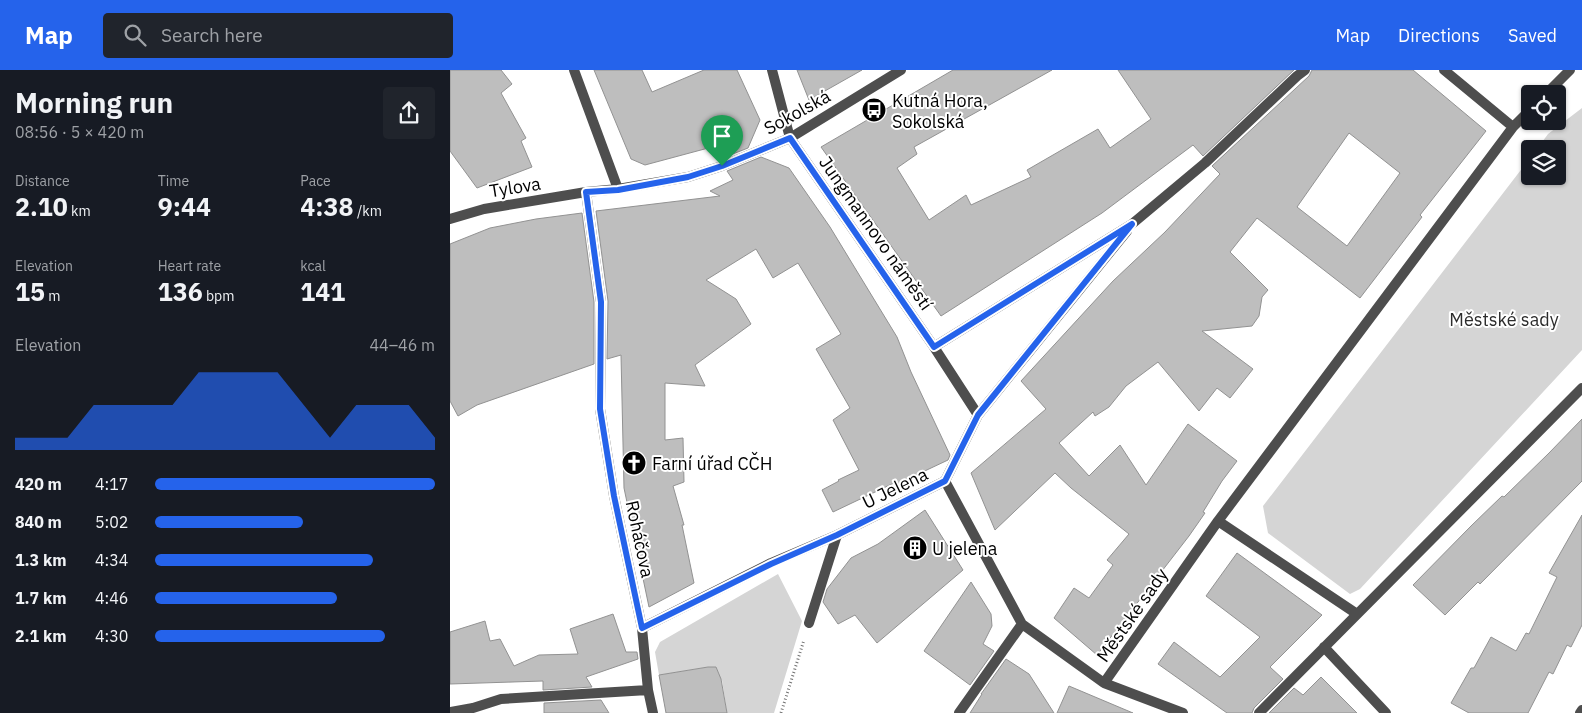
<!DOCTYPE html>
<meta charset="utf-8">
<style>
body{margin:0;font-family:"IBM Plex Sans",sans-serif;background:#20242c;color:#f1f3f6;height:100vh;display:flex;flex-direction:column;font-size:19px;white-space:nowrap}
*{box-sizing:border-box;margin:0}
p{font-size:16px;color:#9ea1a6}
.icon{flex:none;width:28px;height:28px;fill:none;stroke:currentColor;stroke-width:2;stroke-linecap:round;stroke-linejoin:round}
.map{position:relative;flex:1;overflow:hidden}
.panel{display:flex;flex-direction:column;background:#171b24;width:450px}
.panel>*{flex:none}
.buttons{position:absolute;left:1071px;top:15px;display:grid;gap:10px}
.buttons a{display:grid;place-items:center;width:45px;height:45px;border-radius:5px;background:#171b24;box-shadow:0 1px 4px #0004;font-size:25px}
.pin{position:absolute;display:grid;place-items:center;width:42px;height:42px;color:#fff;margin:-51px -21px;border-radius:50% 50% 50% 0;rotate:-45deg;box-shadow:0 0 5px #0007}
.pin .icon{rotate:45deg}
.round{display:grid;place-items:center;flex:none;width:52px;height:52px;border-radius:5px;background:#20242c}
.headline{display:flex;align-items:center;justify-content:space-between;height:85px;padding:0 15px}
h1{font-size:28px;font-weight:800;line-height:38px}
.stats{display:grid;grid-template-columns:repeat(3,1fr);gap:8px;height:85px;padding:5px 15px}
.stats div{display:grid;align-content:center}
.stats b{font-size:25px;font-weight:800}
.stats small{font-size:14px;font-weight:400}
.stats p{font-size:14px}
.chart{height:140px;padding:10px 15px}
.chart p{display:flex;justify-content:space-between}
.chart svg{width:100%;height:90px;margin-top:5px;fill:#2563eb;opacity:.7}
ul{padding:0 15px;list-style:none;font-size:16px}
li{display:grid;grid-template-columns:80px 60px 1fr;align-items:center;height:38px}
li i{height:12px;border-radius:6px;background:#2563eb}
header{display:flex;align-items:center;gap:30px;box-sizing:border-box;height:70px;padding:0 25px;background:#2563eb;color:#fff}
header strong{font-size:24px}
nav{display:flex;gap:28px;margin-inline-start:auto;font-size:18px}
.search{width:350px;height:45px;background:#20242c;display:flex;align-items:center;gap:12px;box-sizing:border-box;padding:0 18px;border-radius:5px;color:#9ea1a6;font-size:19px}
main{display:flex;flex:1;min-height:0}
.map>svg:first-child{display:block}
</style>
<header>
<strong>Map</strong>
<div class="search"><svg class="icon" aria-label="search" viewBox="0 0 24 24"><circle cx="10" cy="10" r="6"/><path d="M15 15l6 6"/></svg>Search here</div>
<nav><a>Map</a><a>Directions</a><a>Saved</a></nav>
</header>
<main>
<section class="panel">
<div class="headline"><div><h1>Morning run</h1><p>08:56 · 5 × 420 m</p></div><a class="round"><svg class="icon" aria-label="share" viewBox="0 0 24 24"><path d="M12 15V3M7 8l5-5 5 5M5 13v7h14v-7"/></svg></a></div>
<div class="stats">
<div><p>Distance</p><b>2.10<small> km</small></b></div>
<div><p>Time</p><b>9:44</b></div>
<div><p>Pace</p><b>4:38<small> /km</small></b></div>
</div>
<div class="stats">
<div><p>Elevation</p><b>15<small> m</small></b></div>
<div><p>Heart rate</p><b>136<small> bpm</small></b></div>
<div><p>kcal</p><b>141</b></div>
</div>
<div class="chart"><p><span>Elevation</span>44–46 m</p>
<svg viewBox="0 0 160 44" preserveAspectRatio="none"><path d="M0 44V38L10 38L20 38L30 22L40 22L50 22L60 22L70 6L80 6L90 6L100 6L110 22L120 38L130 22L140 22L150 22L160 38V44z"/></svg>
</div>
<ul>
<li><b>420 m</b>4:17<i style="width:100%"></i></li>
<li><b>840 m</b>5:02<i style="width:53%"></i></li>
<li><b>1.3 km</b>4:34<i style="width:78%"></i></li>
<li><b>1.7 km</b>4:46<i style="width:65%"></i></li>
<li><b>2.1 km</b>4:30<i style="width:82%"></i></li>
</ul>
</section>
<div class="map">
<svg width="1132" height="643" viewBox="0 0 1132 643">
<rect width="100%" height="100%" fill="#fff"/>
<path fill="#d5d5d5" d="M1132,38v242l-222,239 -10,5 -82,-61 -5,-27 267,-348v18h28v-27h-21l11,-15z
M328,504l24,47 -28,92h-47l-5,-33 -3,-1v-5l-3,-7h-8l-49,8 -4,-23 5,-10z"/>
<path fill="#bebebe" stroke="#929292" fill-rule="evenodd" d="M0,0h51l11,14 -11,9 25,45 -5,3 11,26 -55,21 -27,-37z
M144,0h48l10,22 52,-22h33l23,50 -12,28 -28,11 -8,-12 -67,18 -14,-6z
M347,0h65l-53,30z
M503,0h99l-138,77 3,7 -20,14 32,52 37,-25 5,10 60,-28 -4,-7 71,-41 12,19 41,-29 -33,-49h176l-91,86 -10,-11 -91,68 -161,103 -120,-169z
M862,0h101l73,61 -66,84 2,2 -62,81 -103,-80 -27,34 38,38 -6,7 -3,19 -7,10 -50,5 51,38 -23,29 -13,-10 -18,23 -41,-49 -32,24 -17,21 -14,9 -2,-4 -34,31 30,33 31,-31 26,40 42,-61 49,37 -15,20 -19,31 2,1 -16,23 -92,119 -43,-37 20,-30 15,10 24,-33 -6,-5 22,-26 -58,-46 -16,-15 -60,57 -24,-57 75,-64 -25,-28 92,-100 52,-49 55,-58 -8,-8 97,-90zM899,63l51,40 -53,73 -50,-39z
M311,87l28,11 41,59 67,110 14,35 39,83 -2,5 -53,25 -1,-2 -61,29 -11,-22 17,-9 -1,-1 21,-10 -26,-50 17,-12 -34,-59 25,-15 -43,-71 -25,15 -17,-29 -50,31 30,19 15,25 -56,41 10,21 -40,-3v57l18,-2 1,44 -11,4 11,39h-2l12,58 -45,24 -25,-119 -3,-133 -14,4 1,-58 -12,-90 124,-15 -10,-5 23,-11 -6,-9z
M132,143l12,89v62l-117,41 -19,11 -8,-15v-157l40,-16 46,-9z
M1132,349v62l-102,103 -2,-2 -33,33 -32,-30 58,-59 31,-30 2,1 45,-44z
M475,440l38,60 -86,73 -22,-28 -17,9 -15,-22 4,-13 24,-31 27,-14z
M1132,445v110l-11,22 -4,-2 -14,29 -4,-2 -21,41h-59l-18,-10 20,-35h3l17,-31 25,14 10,-18 3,1 28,-57 -8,-4z
M787,483l85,62 -52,52 13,12 -29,29 -2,5h-25l-69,-49 16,-22 46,35 40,-40 -54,-41z
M521,512l20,32 1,12 -9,18 11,7 -24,34 -46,-34z
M163,544l13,38h11l1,7 -52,18 6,10 -49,3v-9l-93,3v-52l35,-11 5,20 10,-2 14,27 25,-11 39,-1 -8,-25z
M556,589l23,15 25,39h-84l12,-19h-1z
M258,597h8l5,12 6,34h-61l-7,-38z
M871,607l36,36h-88l25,-25 9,7z
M619,616l64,27h-76z
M151,630l8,13h-65v-10z"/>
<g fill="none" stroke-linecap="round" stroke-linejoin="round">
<path stroke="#707070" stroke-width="3" stroke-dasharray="1 2.5" stroke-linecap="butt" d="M331,643l23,-73"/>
<path stroke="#4e4e4e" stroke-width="10" d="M124,0l44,119
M322,0l18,68 144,209 44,68 -33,66
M994,0l69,57
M1096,24l24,-24
M136,122l15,110 -1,107 14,87 28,132 6,62 5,23
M0,149l34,-10 102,-17 32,-3 70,-12 34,-11 68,-28 111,-68
M484,277l198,-123 73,-61 92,-87 8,-6
M528,345l149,-184
M495,411l77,143 82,59 79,30
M768,451l139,93
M359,553l28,-88
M192,558l129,-65 66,-28 108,-54
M874,577l62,66
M654,613l114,-162 295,-394 17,-17
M0,642l23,-4 28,-9 147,-9
M509,643l63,-89
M809,643l323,-325
M1130,643l2,-3"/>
</g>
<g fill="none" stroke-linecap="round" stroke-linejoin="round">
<defs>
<path id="route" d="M340,68l144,209 198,-123 -154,191 -33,66 -108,54 -66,29 -129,64 -28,-132 -14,-87 1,-107 -15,-110 32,-2 70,-13 34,-11z"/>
</defs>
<use href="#route" stroke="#fff" stroke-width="10"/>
<use href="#route" stroke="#2563eb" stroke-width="6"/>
</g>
<defs>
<symbol id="bus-disc" viewBox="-11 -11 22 22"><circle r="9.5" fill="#000" stroke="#fff"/><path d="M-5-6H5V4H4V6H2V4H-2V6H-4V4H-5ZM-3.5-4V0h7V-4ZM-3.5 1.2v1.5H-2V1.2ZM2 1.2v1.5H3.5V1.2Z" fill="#fff"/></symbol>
<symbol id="church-disc" viewBox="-11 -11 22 22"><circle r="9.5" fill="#000" stroke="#fff"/><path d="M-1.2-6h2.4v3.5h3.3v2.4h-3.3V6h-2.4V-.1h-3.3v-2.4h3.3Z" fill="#fff"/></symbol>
<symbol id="building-disc" viewBox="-11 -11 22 22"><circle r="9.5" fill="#000" stroke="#fff"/><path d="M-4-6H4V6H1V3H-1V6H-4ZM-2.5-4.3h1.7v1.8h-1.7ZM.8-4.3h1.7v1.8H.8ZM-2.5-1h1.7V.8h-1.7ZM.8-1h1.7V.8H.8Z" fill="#fff"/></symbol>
</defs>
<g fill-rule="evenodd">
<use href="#bus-disc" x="410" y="26" width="28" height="28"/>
<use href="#church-disc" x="170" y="379" width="28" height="28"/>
<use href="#building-disc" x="451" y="464" width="28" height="28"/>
</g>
<g text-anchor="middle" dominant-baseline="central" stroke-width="4" stroke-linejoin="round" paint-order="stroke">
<g font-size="18" fill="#000" stroke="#fff" text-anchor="start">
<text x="442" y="30">Kutná Hora,<tspan x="442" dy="21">Sokolská</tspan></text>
<text x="202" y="393">Farní úřad CČH</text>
<text x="482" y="478">U jelena</text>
</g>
<g font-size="18" fill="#000" stroke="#fff">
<text transform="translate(347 42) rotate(-29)">Sokolská</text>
<text transform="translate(65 117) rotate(-9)">Tylova</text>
<text transform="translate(426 163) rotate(55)">Jungmannovo náměstí</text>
<text transform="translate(445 418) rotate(-26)">U Jelena</text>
<text transform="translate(190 469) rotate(78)">Roháčova</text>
<text transform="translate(682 545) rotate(-55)">Městské sady</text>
</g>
<g font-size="18" fill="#2c2c2c" stroke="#fff">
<text x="1054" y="249">Městské sady</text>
</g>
</g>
</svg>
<div class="buttons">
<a><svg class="icon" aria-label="locate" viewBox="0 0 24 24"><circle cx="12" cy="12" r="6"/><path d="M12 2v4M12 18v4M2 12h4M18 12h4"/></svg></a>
<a><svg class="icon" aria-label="layers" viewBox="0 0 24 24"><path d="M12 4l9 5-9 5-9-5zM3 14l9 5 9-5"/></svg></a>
</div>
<div class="pin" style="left:272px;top:96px;background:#1e9e55"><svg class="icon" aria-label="arrive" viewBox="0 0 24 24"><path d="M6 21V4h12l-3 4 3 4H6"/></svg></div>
</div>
</main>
